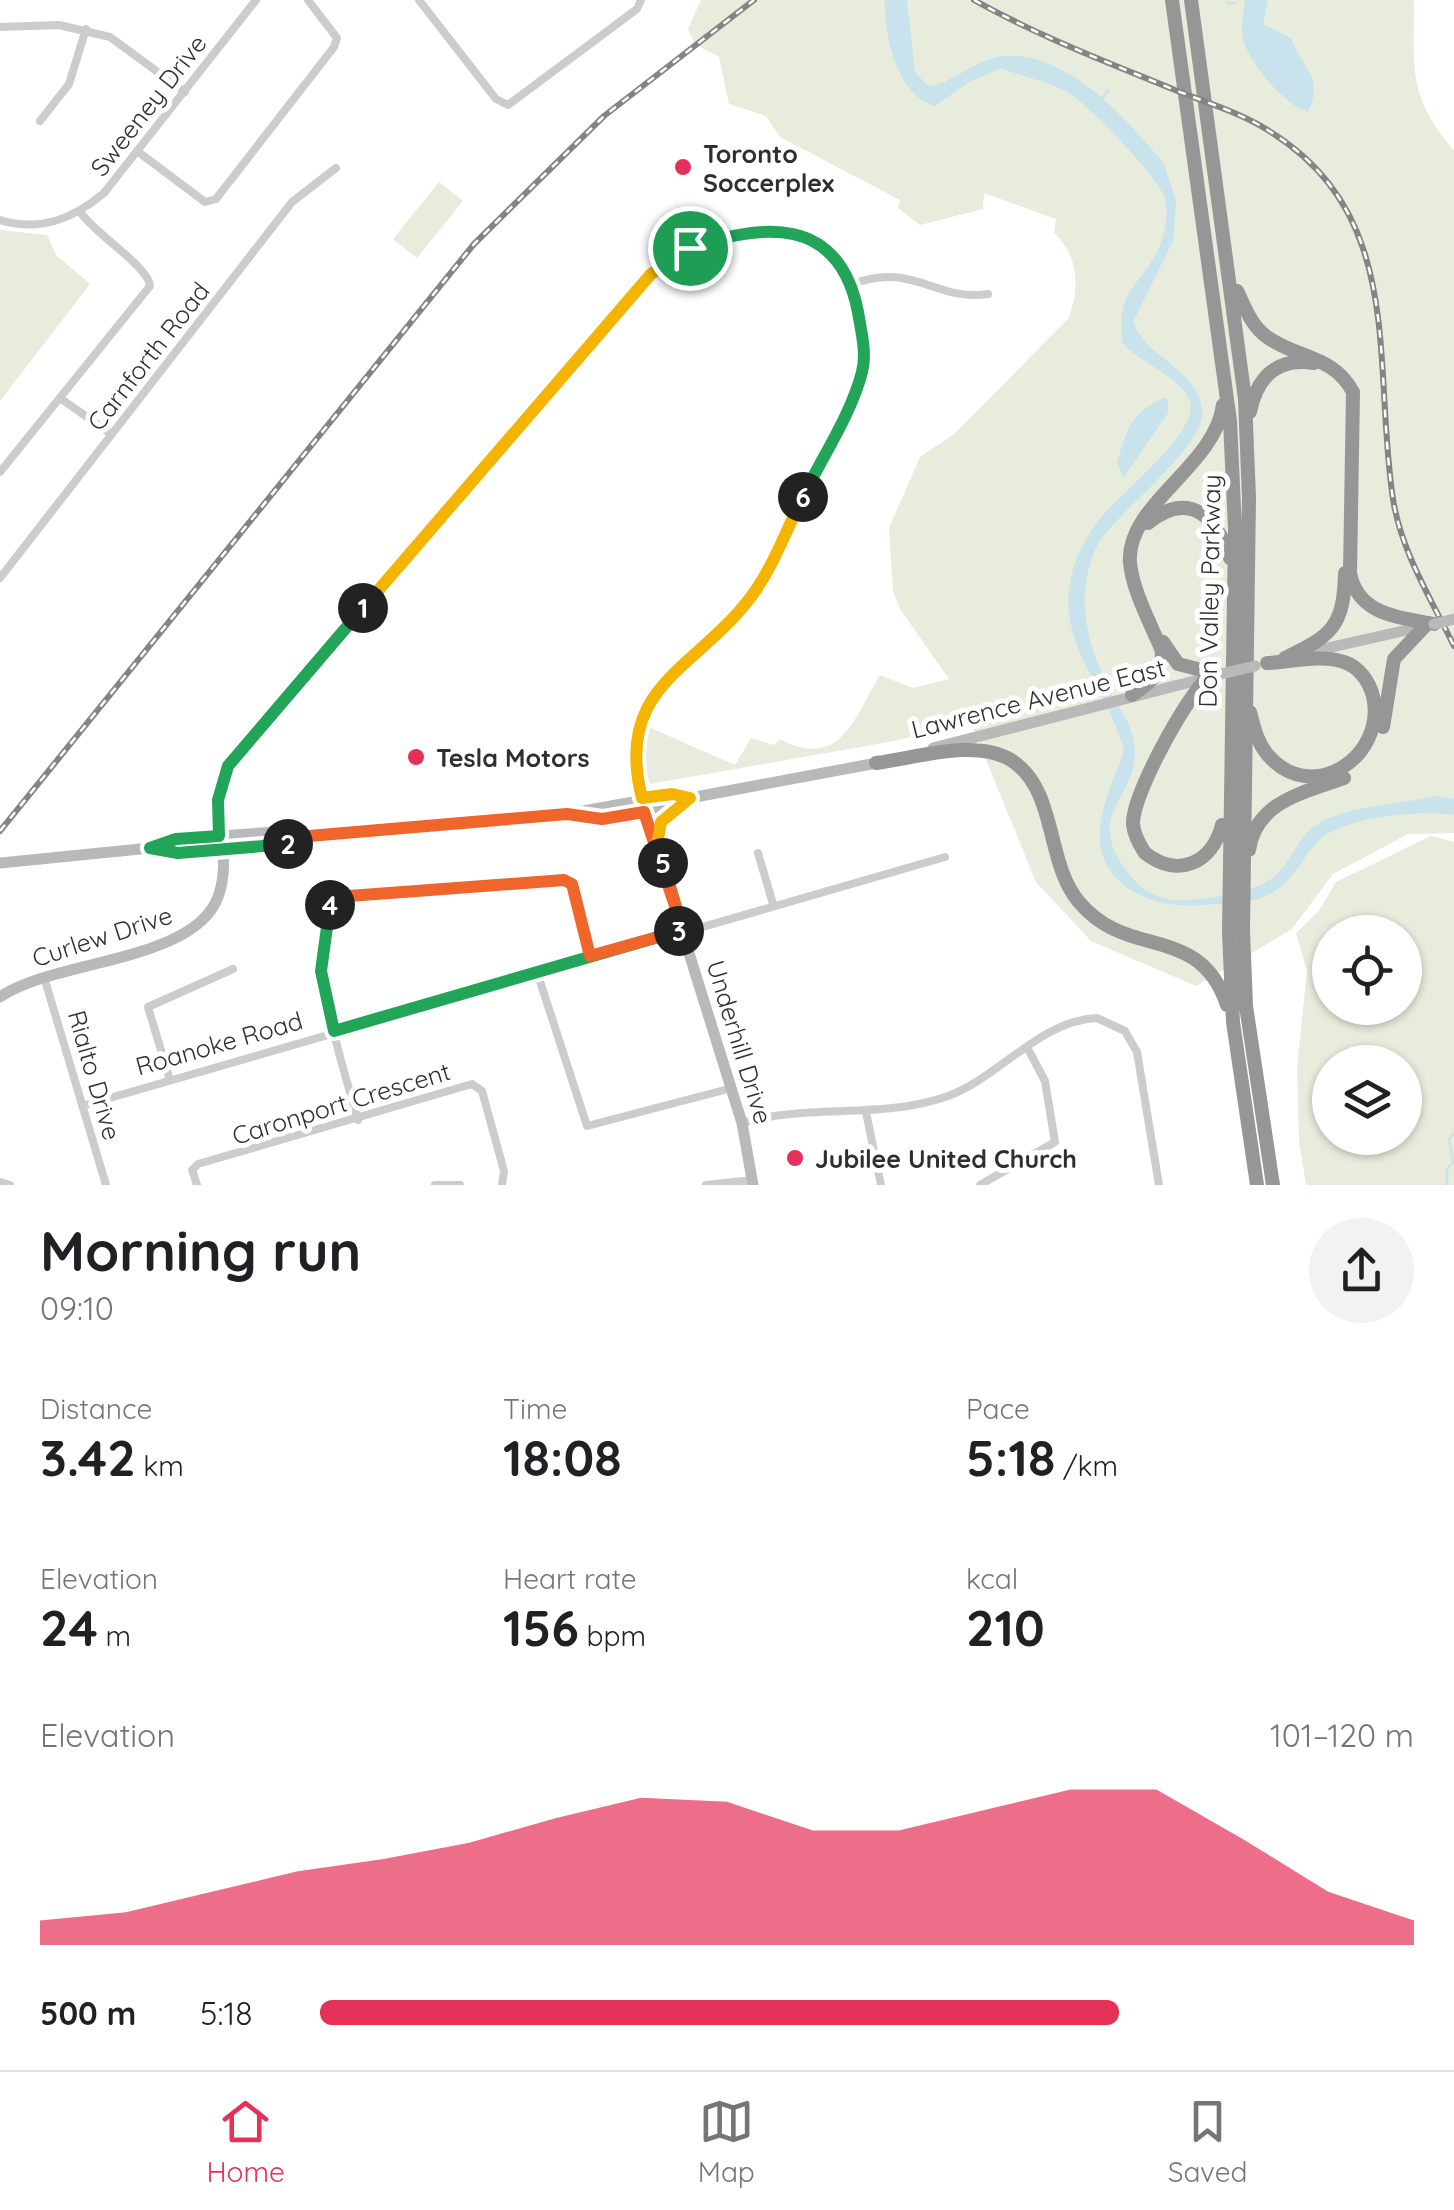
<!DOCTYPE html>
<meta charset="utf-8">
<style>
body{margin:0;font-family:Quicksand,sans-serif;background:#f2f2f2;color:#202124;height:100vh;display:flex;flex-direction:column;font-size:38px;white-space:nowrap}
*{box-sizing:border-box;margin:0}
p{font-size:32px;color:#757577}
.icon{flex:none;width:55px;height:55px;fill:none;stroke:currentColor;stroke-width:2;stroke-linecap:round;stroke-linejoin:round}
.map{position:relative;height:1185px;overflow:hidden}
.panel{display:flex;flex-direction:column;background:#fff;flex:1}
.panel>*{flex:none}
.controls{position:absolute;left:1312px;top:915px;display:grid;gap:20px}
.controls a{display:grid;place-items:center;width:110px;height:110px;border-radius:50%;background:#fff;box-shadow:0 2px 8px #0004;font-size:50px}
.pin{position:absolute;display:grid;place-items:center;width:85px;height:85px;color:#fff;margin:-42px;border:5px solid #fff;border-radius:50%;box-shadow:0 2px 10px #0007}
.km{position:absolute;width:50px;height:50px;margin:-25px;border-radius:50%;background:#222;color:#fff;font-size:28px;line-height:50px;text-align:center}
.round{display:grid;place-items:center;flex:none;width:105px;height:105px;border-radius:52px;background:#f2f2f2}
.summary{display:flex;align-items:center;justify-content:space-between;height:170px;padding:0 40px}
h1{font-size:55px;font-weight:700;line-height:75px}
.figures{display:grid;grid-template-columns:repeat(3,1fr);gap:15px;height:170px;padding:10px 40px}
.figures div{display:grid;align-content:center}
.figures b{font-size:50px;font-weight:700}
.figures small{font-size:28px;font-weight:400}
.figures p{font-size:28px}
.chart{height:280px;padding:20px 40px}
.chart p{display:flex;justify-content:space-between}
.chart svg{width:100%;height:180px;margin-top:10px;fill:#e53157;opacity:.7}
ul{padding:0 40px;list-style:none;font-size:32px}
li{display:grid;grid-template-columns:160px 120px 1fr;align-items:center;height:75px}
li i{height:25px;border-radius:12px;background:#e53157}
.tabs{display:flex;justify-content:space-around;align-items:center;height:140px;border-top:2px solid #e0e0e0;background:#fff;font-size:28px;color:#757577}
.tabs a{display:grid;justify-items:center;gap:5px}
.tabs .active{color:#e53157}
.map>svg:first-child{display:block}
</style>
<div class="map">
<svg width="1454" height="1185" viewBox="0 0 1454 1185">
<rect width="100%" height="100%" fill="#fff"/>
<path fill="#e7ecdd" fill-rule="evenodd" d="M701,0h713c0,70 -7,94 40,151v682l-46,1 -75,40 -41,55 -96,57 -105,-45 -55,-59 -65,-159 -77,18 -244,43 -10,-30 6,-28 89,39 16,-27 23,7 6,-6c61,32 74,-21 100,-64l33,13 36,-9 -49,-70 -7,-18 -4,-63 31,-71 34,-23 114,-115c12,-29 11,-64 -14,-86l2,-14 -72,-26 -1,16 -63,16 -22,-17 2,-8 -120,-63 -14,-21 -37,-12 -10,-47 -24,-13 -7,-15z
M439,182l24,19 -46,57 -24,-19z
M0,230l47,5 9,20 34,29 -90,117z
M1431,836l23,6v343h-148l-7,-44 -2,-74 10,-96 -11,-38 22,-21 18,-30zM1405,932v76h-75v-76zM1330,1062h75v76h-75z"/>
<path fill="#c9e3ec" d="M885,0h22l8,72 13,14c26,-2 49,-29 77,-30 60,-4 115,56 151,98l8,10 12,37 -3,40 -40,81c13,36 63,46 69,86 7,40 -92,106 -107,142 -21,52 -7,97 17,145 8,16 19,27 22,47 9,57 -55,68 -5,132 9,13 28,25 45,26 26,1 82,-6 102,-25 17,-15 22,-40 43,-52 32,-18 82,-19 118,-27l17,3v16c-36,-4 -87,0 -121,16 -28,12 -32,47 -63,63 -20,11 -46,9 -68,11 -54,5 -115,-24 -100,-89 4,-22 15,-44 22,-66 -15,-59 -68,-106 -53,-173 5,-23 17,-44 32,-62 18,-22 96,-83 87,-113 -8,-26 -52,-39 -68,-60 -5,-53 15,-52 35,-90 7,-14 12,-37 8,-53 -4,-20 -79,-97 -98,-107 -21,-12 -44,-14 -65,-24l-33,14 -34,24c-38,-11 -51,-70 -50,-106z
M1245,0h23l-5,24 28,14c10,29 34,38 17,74 -24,-7 -64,-54 -66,-79 -1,-11 2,-22 3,-33z
M1164,398l4,2v13l-44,64 -7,-13c9,-34 13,-51 47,-66z"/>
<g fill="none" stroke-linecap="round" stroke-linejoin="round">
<path stroke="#c9e3ec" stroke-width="2.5" d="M1227,3h8
M1101,101l7,-11
M1447,1185v-16l6,-7 -4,-23 5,-6"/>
<path stroke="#ccc" stroke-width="8" d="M419,0l77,99 12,6 129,-96 4,-9
M0,27l59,-2 51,12 75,55
M40,121l29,-37 17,-55
M137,151l68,51 11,-3 118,-152 3,-9 -29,-38
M0,220c40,12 73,-1 104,-27l152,-193
M850,285c64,-25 84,17 138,9
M60,398l51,36
M0,472l150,-186c-1,-19 -56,-53 -69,-73
M0,578l292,-376 44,-34
M758,853l15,51
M537,972l50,154 145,-38
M44,977l62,208
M169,1077l-21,-70 85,-38
M82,1106l863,-249
M866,1112l15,73
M358,1120c-12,-45 -61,-184 -22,-220l228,-20 8,4 17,72
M742,1123c66,-20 140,-3 206,-27 50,-18 93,-76 149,-78l28,13 12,21 22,133
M0,1182l10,3
M197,1185l-5,-15 6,-6 274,-80 10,7 22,80 -2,14
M435,1185h25
M706,1185l47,-5
M980,1185l75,-43 -10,-61 -17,-32"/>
<path stroke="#b9b9b9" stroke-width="11" d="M1301,654l124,-28
M933,748l273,-70
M573,815c37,5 83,2 117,-17
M657,845l5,-25 17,-13
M150,848c49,9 113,6 159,-12l258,-22 105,-19 18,3 192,-36
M0,863l150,-15 26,-9 115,-8 17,4
M0,997c55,-38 193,-34 218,-100 18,-48 -17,-92 18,-142l415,-482 39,-25 47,-16 28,-4 35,8 34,24 16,25 14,67 -3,24 -8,19 -95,191 -110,115 -13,52 10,59 97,311 11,62"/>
<path stroke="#969696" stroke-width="14" d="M1172,0l58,421 5,108 -6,404 4,89 24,163
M1191,0l54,399 4,99 -6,432 3,76 27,179
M1237,291c8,16 14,35 30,46 31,22 66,18 86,55l-3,181c8,42 48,44 84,51
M1250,412c7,-35 27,-55 64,-49
M1148,523c42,-34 69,-5 82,35
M1163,642l15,22 39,10
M1285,658c46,-22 59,-31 60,-85
M1207,678c-21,20 -75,117 -74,146 1,11 6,20 12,29 33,26 67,10 77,-28
M1132,695c18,-13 30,-20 30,-44 -11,-27 -29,-59 -32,-88 -5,-58 85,-96 93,-158
M1250,712c4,15 7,30 17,42 44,53 120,3 106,-58 -4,-15 -14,-29 -29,-34 -22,-8 -54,0 -77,1
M1383,727l11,-68 31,-33
M876,763c40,-5 99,-25 135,-3 47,30 34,102 68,142 49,59 120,20 148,103
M1249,850c7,-49 55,-57 95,-72"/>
<defs>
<path id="rail" d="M974,0c64,36 133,62 201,90 30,12 63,22 91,39 141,85 106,232 127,370 8,52 38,100 61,147
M0,831l474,-587 130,-128 150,-116"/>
</defs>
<use href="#rail" stroke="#848484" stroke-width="6"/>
<use href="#rail" stroke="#fff" stroke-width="2.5" stroke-dasharray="8" stroke-linecap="butt"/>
<path stroke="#b9b9b9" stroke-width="11" d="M1434,624l20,-5
M1221,674l34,-8"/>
</g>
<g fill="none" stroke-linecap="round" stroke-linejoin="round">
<defs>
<path id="split-1" d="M363,608l288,-334 39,-26"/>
<path id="split-2" d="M288,844l-110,9 -28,-5 26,-9 43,-3 -1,-36 10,-34 135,-158"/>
<path id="split-3" d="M288,844l21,-8 258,-22 35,5 42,-7 39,118 -4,1"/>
<path id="split-4" d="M330,905l-9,66 13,60 345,-100"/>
<path id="split-5" d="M330,905l19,-9 215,-16 8,4 18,72 93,-26 -20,-67"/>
<path id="split-6" d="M663,863l-6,-18 4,-23 29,-24 -18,-4 -30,4c-29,-114 56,-128 111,-204 21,-29 34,-66 50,-97"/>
<path id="split-7" d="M690,248c72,-25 149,-33 168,64 3,19 9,41 4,60 -11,43 -40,85 -59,125"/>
</defs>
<use href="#split-1" stroke="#fff" stroke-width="20"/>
<use href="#split-2" stroke="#fff" stroke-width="20"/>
<use href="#split-3" stroke="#fff" stroke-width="20"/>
<use href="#split-4" stroke="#fff" stroke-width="20"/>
<use href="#split-5" stroke="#fff" stroke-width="20"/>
<use href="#split-6" stroke="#fff" stroke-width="20"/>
<use href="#split-7" stroke="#fff" stroke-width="20"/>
<use href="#split-1" stroke="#f5b400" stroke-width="12"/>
<use href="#split-2" stroke="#22a559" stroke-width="12"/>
<use href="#split-3" stroke="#f0652b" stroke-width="12"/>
<use href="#split-4" stroke="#22a559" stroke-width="12"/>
<use href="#split-5" stroke="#f0652b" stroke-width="12"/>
<use href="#split-6" stroke="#f5b400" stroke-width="12"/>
<use href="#split-7" stroke="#22a559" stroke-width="12"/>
</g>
<g fill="#e53157" stroke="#fff" stroke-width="4">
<circle cx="683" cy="167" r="10"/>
<circle cx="416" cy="757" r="10"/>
<circle cx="795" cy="1158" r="10"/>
</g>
<g text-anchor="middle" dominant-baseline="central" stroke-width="10" stroke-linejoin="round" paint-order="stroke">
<g font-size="25" fill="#2f2f2f" stroke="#fff">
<text transform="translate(148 105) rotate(-52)">Sweeney Drive</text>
<text transform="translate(148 356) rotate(-52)">Carnforth Road</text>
<text transform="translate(1209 591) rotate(-89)">Don Valley Parkway</text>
<text transform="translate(1038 698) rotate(-14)">Lawrence Avenue East</text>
<text transform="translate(102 936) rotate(-18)">Curlew Drive</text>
<text transform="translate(740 1042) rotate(73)">Underhill Drive</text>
<text transform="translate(219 1043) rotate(-16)">Roanoke Road</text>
<text transform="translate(95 1075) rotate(74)">Rialto Drive</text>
<text transform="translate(341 1103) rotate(-17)">Caronport Crescent</text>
</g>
<g font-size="25" font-weight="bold" fill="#2f2f2f" stroke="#fff" text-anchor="start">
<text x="703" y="153">Toronto<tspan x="703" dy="29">Soccerplex</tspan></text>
<text x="436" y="757">Tesla Motors</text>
<text x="815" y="1158">Jubilee United Church</text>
</g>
</g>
</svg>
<div class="controls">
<a><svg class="icon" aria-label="locate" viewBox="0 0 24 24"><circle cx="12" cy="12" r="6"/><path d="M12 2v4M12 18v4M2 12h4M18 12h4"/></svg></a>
<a><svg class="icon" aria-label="layers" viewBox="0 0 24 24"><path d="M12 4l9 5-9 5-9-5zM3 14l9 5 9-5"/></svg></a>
</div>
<div class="pin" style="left:690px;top:248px;background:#1e9e55"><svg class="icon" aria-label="arrive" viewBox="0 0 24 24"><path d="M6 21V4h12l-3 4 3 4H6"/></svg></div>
<b class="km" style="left:363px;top:608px">1</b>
<b class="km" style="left:288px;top:844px">2</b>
<b class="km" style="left:679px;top:931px">3</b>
<b class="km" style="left:330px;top:905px">4</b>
<b class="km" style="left:663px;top:863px">5</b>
<b class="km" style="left:803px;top:497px">6</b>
</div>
<section class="panel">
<div class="summary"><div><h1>Morning run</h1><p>09:10</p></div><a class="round"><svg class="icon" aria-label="share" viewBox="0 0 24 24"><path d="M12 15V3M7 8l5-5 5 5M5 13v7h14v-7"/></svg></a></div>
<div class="figures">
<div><p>Distance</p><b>3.42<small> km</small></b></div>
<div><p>Time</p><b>18:08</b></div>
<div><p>Pace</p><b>5:18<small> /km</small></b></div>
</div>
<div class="figures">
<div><p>Elevation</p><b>24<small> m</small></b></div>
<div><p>Heart rate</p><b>156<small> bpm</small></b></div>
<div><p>kcal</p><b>210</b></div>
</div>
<div class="chart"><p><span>Elevation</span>101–120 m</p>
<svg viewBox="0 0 160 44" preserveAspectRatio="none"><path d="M0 44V38L10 36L20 31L30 26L40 23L50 19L60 13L70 8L80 9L90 16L100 16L110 11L120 6L130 6L140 18L150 31L160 38V44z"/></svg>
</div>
<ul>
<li><b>500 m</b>5:18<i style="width:73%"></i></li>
</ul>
</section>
<nav class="tabs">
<a class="active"><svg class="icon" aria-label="home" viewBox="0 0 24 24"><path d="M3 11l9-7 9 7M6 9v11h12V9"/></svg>Home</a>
<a><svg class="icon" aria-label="map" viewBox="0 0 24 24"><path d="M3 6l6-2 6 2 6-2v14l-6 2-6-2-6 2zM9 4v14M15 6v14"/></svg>Map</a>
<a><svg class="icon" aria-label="saved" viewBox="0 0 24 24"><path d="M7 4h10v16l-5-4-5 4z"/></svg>Saved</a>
</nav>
